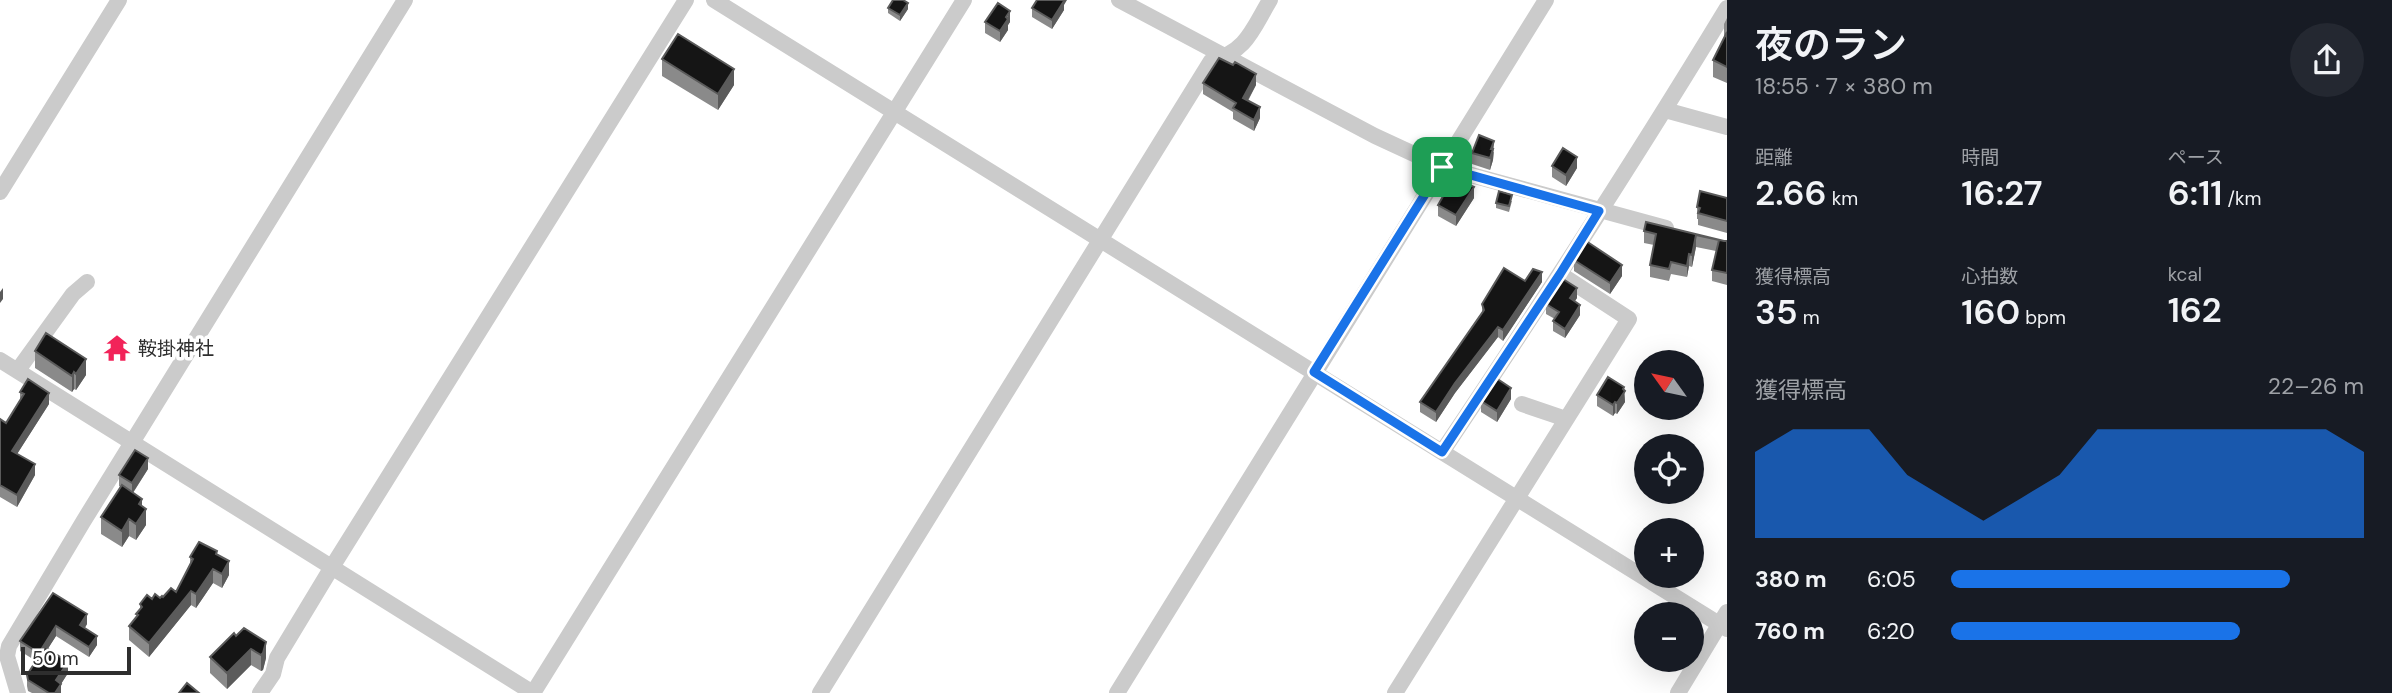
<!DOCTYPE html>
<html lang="ja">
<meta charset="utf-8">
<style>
body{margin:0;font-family:"DM Sans","Noto Sans JP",sans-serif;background:#242831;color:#f1f3f6;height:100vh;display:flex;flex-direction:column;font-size:26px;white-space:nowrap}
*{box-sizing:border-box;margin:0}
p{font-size:23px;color:#9ea1a6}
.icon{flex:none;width:38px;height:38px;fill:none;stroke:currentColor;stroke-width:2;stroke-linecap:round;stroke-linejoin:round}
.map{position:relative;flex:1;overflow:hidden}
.side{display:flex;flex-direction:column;background:#171b24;width:665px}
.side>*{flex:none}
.needle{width:46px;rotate:303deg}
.buttons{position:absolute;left:1634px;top:350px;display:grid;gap:14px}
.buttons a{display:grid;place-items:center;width:70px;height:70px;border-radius:50%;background:#171b24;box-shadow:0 7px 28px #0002;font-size:35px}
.scale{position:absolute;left:21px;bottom:18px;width:110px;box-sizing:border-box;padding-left:7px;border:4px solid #2e2e2e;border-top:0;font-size:19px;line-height:24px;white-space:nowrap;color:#2e2e2e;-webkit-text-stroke:5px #fff;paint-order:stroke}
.pin{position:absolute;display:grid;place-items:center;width:60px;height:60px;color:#fff;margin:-30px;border-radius:14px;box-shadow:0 4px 10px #0006}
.round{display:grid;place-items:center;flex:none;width:74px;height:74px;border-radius:37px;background:#242831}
.overview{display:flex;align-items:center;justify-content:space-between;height:119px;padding:0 28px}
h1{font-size:38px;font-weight:600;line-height:52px}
.metrics{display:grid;grid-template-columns:repeat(3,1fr);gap:10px;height:119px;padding:7px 28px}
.metrics div{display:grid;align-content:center}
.metrics b{font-size:35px;font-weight:600}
.metrics small{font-size:19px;font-weight:400}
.metrics p{font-size:19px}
.chart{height:196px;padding:14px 28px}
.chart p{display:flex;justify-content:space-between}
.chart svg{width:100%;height:126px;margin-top:7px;fill:#1a73e8;opacity:.7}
ul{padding:0 28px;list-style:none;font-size:23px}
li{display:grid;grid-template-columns:112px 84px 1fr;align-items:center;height:52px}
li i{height:18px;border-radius:9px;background:#1a73e8}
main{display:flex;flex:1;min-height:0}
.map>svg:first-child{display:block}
</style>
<main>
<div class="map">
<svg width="1727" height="693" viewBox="0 0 1727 693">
<rect width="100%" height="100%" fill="#fff"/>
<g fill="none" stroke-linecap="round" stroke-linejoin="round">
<path stroke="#cbcbcb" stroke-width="16" d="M714,0l1013,629
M1119,0l256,136 67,31 224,61
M1665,110l62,17
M0,192l119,-192
M0,360l533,333
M18,370l55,-76 14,-12
M1522,404l44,15
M1442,452c98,-146 194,-294 285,-444
M18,693l-11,-37 2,-10 74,-124 322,-522
M260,693l13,-19 4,-16 55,-91 354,-567
M533,693l431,-693
M820,693l391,-632c36,-10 41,-31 59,-61
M1117,693l429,-693
M1395,693l234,-374 -69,-45
M1678,693l49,-81"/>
</g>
<path fill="#8a8a8a" d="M1064,5v5l-12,19 -20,-12v-9z
M888,8l20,1 -8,12 -12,-8z
M1727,18v65l-14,-6v-17l11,-22v-14z
M985,22h25l-2,3v5l-8,12 -15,-9z
M662,59l72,26 -16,25 -56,-34z
M1203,83l53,2 -8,16 12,17 -6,13 -21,-12v-7l-30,-18z
M1494,152l-1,8 -3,10 -18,-6v-11z
M1552,166l25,2 -11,18 -14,-9z
M1468,184l6,14 -18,28 -18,-10v-11z
M1727,198v35l-29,-8v-6h-1v-12z
M1512,201l-3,11 -13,-4v-5z
M1646,222l78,19h3v44l-15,-4v-11l4,-19 -20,-4 -4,20 -3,-1 -2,11 -16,-3 -2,7 -19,-4v-12l4,-20 -10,-2v-12z
M1574,260l48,16 -12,18 -36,-23z
M1525,281l17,1 -39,59 -5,-4 -43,56 -19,29 -16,-10v-10l62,-89v-9z
M1577,298l-2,3 5,14 -15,23 -12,-7v-10l2,-2 -9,-5v-10z
M35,351l51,24 -10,15 -2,-1 -2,3 -37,-24z
M1624,390l1,12 -8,12 -2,-1 -2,3 -16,-10v-11z
M20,392l29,12 -32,50 18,21 -18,32 -17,-10v-78l6,4 14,-22z
M1511,399l-14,23 -16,-10v-11z
M148,469l-15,24 9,13 4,19 -10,15 -7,-4 -7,11 -21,-13v-17l20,-30 -2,-1v-11z
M217,555l12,20 -7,13 -9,-5 -17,25 -5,-3 -42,52 -20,-17v-14l7,-9v-3l4,-4v-6l12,-5 11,-2 13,-5 14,-28v-7z
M53,593l34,31 -2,4 12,17 -8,12 -33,-21 -8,12 20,25 -7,11v9h-29l-4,-2 -1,-5v-11l9,-14 -16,-10v-10z
M234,633l32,25 -3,12 -2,1 -10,-6 -24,24 -17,-16v-16z"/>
<path fill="#5b5b5b" d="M1063,0h4l-3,5v5l-12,19v-9z
M908,3v6l-8,12v-6z
M1010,11v11l-2,3v5l-8,12v-11z
M734,69v16l-16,25v-16z
M1256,74v11l-13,24v-11z
M1260,107v11l-6,13v-11z
M1494,141l-1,19 -3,10 1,-21z
M1577,157v11l-11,18v-11z
M1474,187v11l-18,28v-11z
M1696,235v12l-4,20v-12z
M1689,254v12l-2,11v-11z
M1622,265v11l-12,18v-11z
M1542,272v10l-39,59v-11z
M3,288v11l-3,4v-11z
M1577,288v10l-7,10v-10z
M1580,305v10l-15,23v-9z
M1498,327v10l-43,56 -19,29v-10l19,-29z
M86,359v16l-10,15v-16z
M74,372v17l-2,3v-16z
M1624,387l1,15 -8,12v-11z
M1511,388v11l-14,23v-11z
M49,393v11l-37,58v-11z
M1615,402v11l-2,3v-11z
M148,458v11l-16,25v-11z
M35,464v11l-18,32v-12z
M142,499v16l4,-6v16l-10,15v-16l3,-20z
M129,519v17l-7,11v-16z
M229,561v14l-7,13v-14z
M213,569v14l-17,25v-14z
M191,591v14l-42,52v-14z
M87,614v10l-7,11v-10z
M56,626v10l-17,27v-10z
M97,636v9l-8,12v-10z
M266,642v16l-3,12 -2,1v-16z
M251,649v16l-24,24v-16z
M68,662v11l-7,11v9h-6l1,-13z"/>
<path fill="#151515" stroke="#5b5b5b" stroke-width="2" d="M893,0h10l5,3 -8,12 -12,-7z
M1037,0h26l1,1 -12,19 -20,-12z
M998,3l12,8 -4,6 2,2 -8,12 -15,-9z
M1727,32v35l-14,-7z
M678,34l56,35 -16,25 -56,-35z
M1219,58l14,7 2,-3 21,12 -13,24 17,9 -6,13 -21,-12 3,-5 -33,-20z
M1479,135l15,6 -3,8h2l-3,9 -18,-5z
M1563,148l14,9 -11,18 -14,-9z
M1456,174l12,3 -3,6 9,4 -18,28 -18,-10z
M1499,191l13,4 -3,11 -13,-3z
M1700,191l27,7v23l-29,-8 2,-5 -3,-1z
M1646,222l78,19h3v32l-15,-3 7,-30 -23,-5 -4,20 -3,-1 -2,12 -16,-4 -2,7 -19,-4 6,-31 -12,-3z
M1586,241l36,24 -12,18 -36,-23z
M1504,268l21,13 8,-12 9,3 -39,58 -5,-3 -43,56 -19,29 -16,-10 64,-92 -2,-6z
M1563,279l14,9 -7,10 10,7 -15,24 -12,-8 6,-9 -13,-8z
M46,333l40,26 -10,15 -2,-2 -2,4 -37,-25z
M1608,377l16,10 -1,2 2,2 -8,12 -2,-1 -2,3 -16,-10z
M1496,378l15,10 -14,23 -16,-10z
M28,379l21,14 -37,58 23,13 -18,31 -17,-10v-66l6,4 18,-29 -4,-2z
M135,450l13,8 -16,25 -13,-8z
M122,485l20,14 -3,5 7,5 -10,15 -7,-5 -7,12 -21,-14z
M199,542l18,9 -1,3 13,7 -7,13 -9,-5 -17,25 -5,-3 -42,52 -20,-17 9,-11 -2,-1 6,-7 -2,-3 7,-9 5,4 3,-5 5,4 2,-2 1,1 8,-9 5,4 17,-33 -3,-2z
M53,593l34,21 -7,11 17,11 -8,11 -33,-21 -17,27 -19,-12z
M244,628l22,14 -3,11 -2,2 -10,-6 -24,24 -17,-16 24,-24 2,3z
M45,647l23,15 -12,18 5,4 -6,9h-6l-21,-13 -1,-5z
M187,683l12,10h-20z"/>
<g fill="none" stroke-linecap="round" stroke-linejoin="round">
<defs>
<path id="route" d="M1442,167l157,44 -39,63 -118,178 -128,-80z"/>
</defs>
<use href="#route" stroke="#fff" stroke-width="14"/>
<use href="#route" stroke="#1a73e8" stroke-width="9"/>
</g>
<defs>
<symbol id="temple-bare" viewBox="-9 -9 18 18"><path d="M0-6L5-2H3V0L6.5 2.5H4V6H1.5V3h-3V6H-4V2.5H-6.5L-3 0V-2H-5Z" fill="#f22359" stroke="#fff" stroke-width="2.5" paint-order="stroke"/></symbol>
</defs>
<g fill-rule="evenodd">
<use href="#temple-bare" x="98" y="329" width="38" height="38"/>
</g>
<g text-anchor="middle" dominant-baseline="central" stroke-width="7" stroke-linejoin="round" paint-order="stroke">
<g font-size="19" fill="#2e2e2e" stroke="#fff" text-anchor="start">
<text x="138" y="348">鞍掛神社</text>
</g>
</g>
</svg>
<div class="buttons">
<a><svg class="needle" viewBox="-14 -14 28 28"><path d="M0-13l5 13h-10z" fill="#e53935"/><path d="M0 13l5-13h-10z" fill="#9ea1a6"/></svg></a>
<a><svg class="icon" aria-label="locate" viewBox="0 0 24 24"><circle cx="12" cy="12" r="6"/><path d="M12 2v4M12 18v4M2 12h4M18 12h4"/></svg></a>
<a>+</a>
<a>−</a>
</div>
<div class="scale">50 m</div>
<div class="pin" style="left:1442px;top:167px;background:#1e9e55"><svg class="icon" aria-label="arrive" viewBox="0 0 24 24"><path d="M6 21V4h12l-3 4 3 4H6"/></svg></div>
</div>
<section class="side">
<div class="overview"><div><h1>夜のラン</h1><p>18:55 · 7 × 380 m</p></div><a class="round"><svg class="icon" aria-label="share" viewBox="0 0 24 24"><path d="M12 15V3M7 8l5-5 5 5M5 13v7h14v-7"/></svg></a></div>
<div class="metrics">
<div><p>距離</p><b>2.66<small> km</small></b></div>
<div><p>時間</p><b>16:27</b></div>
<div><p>ペース</p><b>6:11<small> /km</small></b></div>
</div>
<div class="metrics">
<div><p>獲得標高</p><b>35<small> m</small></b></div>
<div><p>心拍数</p><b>160<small> bpm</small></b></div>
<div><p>kcal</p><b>162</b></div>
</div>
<div class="chart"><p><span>獲得標高</span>22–26 m</p>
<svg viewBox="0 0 160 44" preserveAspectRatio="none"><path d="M0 44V14L10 6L20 6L30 6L40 22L50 30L60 38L70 30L80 22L90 6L100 6L110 6L120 6L130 6L140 6L150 6L160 14V44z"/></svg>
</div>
<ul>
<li><b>380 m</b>6:05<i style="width:82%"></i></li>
<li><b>760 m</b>6:20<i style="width:70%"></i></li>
</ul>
</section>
</main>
